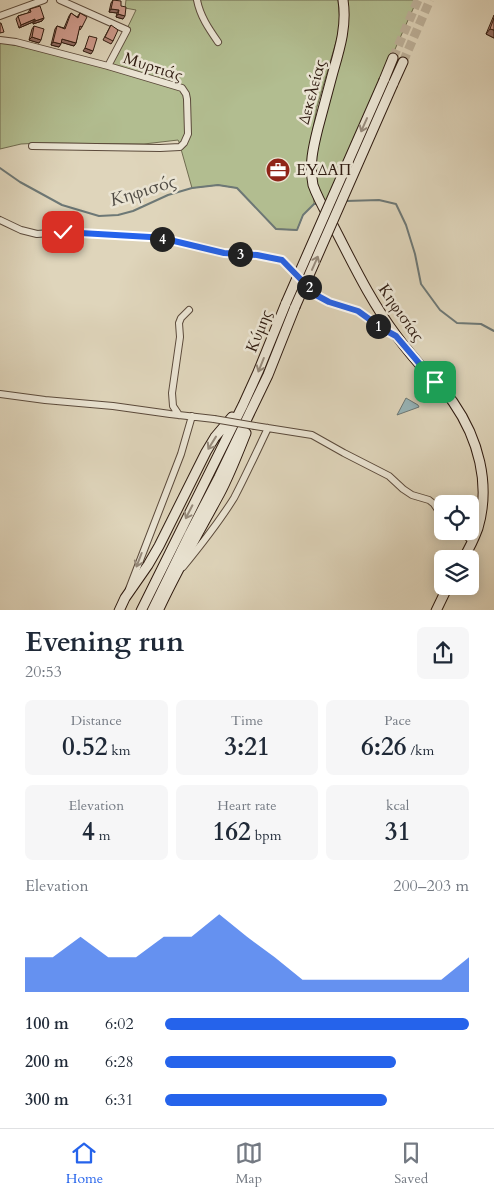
<!DOCTYPE html>
<meta charset="utf-8">
<style>
body{margin:0;font-family:Cardo,serif;background:#f6f6f7;color:#1f2937;height:100vh;display:flex;flex-direction:column;font-size:19px;white-space:nowrap}
*{box-sizing:border-box;margin:0}
p{font-size:16px;color:#747a83}
.icon{flex:none;width:28px;height:28px;fill:none;stroke:currentColor;stroke-width:2;stroke-linecap:round;stroke-linejoin:round}
.map{position:relative;height:610px;overflow:hidden}
.sheet{display:flex;flex-direction:column;background:#fff;flex:1}
.sheet>*{flex:none}
.controls{position:absolute;left:434px;top:495px;display:grid;gap:10px}
.controls a{display:grid;place-items:center;width:45px;height:45px;border-radius:8px;background:#fff;box-shadow:0 2px 12px #0003;font-size:25px}
.pin{position:absolute;display:grid;place-items:center;width:42px;height:42px;color:#fff;margin:-21px;border-radius:10px;box-shadow:0 2px 8px #0006}
.km{position:absolute;width:25px;height:25px;margin:-12px;border-radius:50%;background:#222;color:#fff;font-size:14px;line-height:25px;text-align:center}
.round{display:grid;place-items:center;flex:none;width:52px;height:52px;border-radius:8px;background:#f6f6f7}
.head{display:flex;align-items:center;justify-content:space-between;height:85px;padding:0 25px}
h1{font-size:28px;font-weight:800;line-height:38px}
.metrics{display:grid;grid-template-columns:repeat(3,1fr);gap:8px;height:85px;padding:5px 25px}
.metrics div{display:grid;align-content:center;border-radius:8px;background:#f6f6f7;text-align:center}
.metrics b{font-size:25px;font-weight:800}
.metrics small{font-size:14px;font-weight:400}
.metrics p{font-size:14px}
.chart{height:140px;padding:10px 25px}
.chart p{display:flex;justify-content:space-between}
.chart svg{width:100%;height:90px;margin-top:5px;fill:#2563eb;opacity:.7}
ul{padding:0 25px;list-style:none;font-size:16px}
li{display:grid;grid-template-columns:80px 60px 1fr;align-items:center;height:38px}
li i{height:12px;border-radius:6px;background:#2563eb}
.tabs{display:flex;justify-content:space-around;align-items:center;height:70px;border-top:1px solid #e0e1e3;background:#fff;font-size:14px;color:#747a83}
.tabs a{display:grid;justify-items:center;gap:2px}
.tabs .active{color:#2563eb}
.map>svg:first-child{display:block}
</style>
<div class="map">
<svg width="494" height="611" viewBox="0 0 494 611">
<rect width="100%" height="100%" fill="#dfd5bb"/>
<filter id="stains"><feTurbulence type="fractalNoise" baseFrequency=".004" numOctaves="4"/><feColorMatrix values="0 0 0 0 .2 0 0 0 0 .09 0 0 0 0 .02 0 0 0 .5 -.17"/></filter>
<radialGradient id="worn" r=".72"><stop offset=".6" stop-color="#630" stop-opacity="0"/><stop offset="1" stop-color="#630" stop-opacity=".3"/></radialGradient>
<path fill="#b2bd90" stroke="#706c50" d="M126,0h212l2,22 -2,13 -21,72 -9,49v14l6,30v4l-11,11 -6,15 -21,-1 -39,-41 -19,-3 -26,3 -13,-46 -1,-2 -34,4 -103,-1 -20,1 -21,5v-107l109,24 27,-56 -11,-2z
M346,0h71l-93,208 -7,-17 -4,-21 13,-61 20,-69 2,-15z
M289,304l4,1 -28,68 -16,36 -101,201 -4,1z"/>
<path fill="#97b6ba" stroke="#6d7876" d="M406,398l12,7 1,2 -22,8z"/>
<g fill="none" stroke-linecap="round" stroke-linejoin="round">
<path stroke="#6d7876" stroke-width="2" d="M0,168l20,14 42,23 37,11 19,-1 15,-4 35,-16 24,-7 26,-3 19,3 39,41 21,1 6,-15 11,-11h5
M346,201l33,-1 17,4 10,21 9,29 6,30 19,26 17,13 24,1 13,7"/>
<path stroke="#bcb099" stroke-width="9" stroke-dasharray="9 4.5" stroke-linecap="butt" d="M393,58l25,-58
M403,62l27,-62"/>
<defs>
<path id="minor" d="M60,0l67,30 -19,36
M197,0c3,16 12,29 21,42
M0,16l44,-16
M0,40l16,2 92,24 74,22 4,6 1,5 1,35 -4,9 -4,4 -20,1 -128,-2
M0,220l21,10 16,4 26,-2 87,5 24,4 50,12 33,2 25,5 34,35 13,7 28,9 26,18 12,6
M0,394l45,6 68,6 57,8 44,5
M179,415l-6,-9 -1,-13 8,-56 -1,-14 2,-5 8,-8
M255,426l57,9 32,18 45,23 14,13 9,6 17,5 5,4 8,12
M460,531l12,10
M183,567c18,-22 36,-45 51,-69 12,-23 23,-47 34,-70
M129,589l52,-135 11,-38"/>
<path id="secondary" d="M343,0c4,25 -3,48 -10,72 -5,19 -10,37 -15,56 -5,20 -9,37 -5,57 6,17 16,32 24,48 18,35 35,70 59,102 10,14 22,28 34,41 7,8 16,16 23,26 25,36 38,82 25,126 -4,11 -9,21 -15,31
M384,80l9,-22
M393,84l10,-22
M119,611l6,-13 23,-33 11,-19 47,-94 9,-15 17,-20
M141,611l102,-206 15,-33 28,-69
M152,611l38,-78 29,-56 49,-102 27,-68
M158,611c19,-41 41,-79 62,-118 10,-19 18,-40 26,-60
M436,611l12,-25"/>
</defs>
<use href="#minor" stroke="#5b4a3b" stroke-width="8"/>
<use href="#secondary" stroke="#2f1b10" stroke-width="11"/>
<use href="#minor" stroke="#eae4d3" stroke-width="6"/>
<use href="#secondary" stroke="#eae4d3" stroke-width="9"/>
<defs>
<path id="minor-bridge" d="M214,419l41,7"/>
<path id="secondary-bridge" d="M286,303l98,-223
M295,307l98,-223"/>
</defs>
<use href="#minor-bridge" stroke="#5b4a3b" stroke-width="8" stroke-linecap="butt"/>
<use href="#secondary-bridge" stroke="#2f1b10" stroke-width="11" stroke-linecap="butt"/>
<use href="#minor-bridge" stroke="#eae4d3" stroke-width="6"/>
<use href="#secondary-bridge" stroke="#eae4d3" stroke-width="9"/>
</g>
<path fill="#b28579" stroke="#2f1b10" d="M113,0l8,6 2,13 -7,-2 1,-4 -8,-1 2,-9z
M30,9l14,9 -2,3 -9,3v-2l-14,6 -3,-9 2,-3 10,-3z
M71,13l6,4 3,-4 2,14 -2,3 -1,-1 -3,14 -2,3 -13,-4 -2,5 -8,-2 4,-16 2,-3 7,2 5,-12z
M494,15v23l-8,-4z
M111,25l2,16 -2,3 -8,-4z
M34,26l5,17 -10,-3 3,-11z"/>
<path fill="#916c63" stroke="#2f1b10" d="M111,9l8,1 -2,3 -8,-1z
M118,14l7,2 -2,3 -7,-2z
M44,18l-2,3 -9,3 2,-3z
M35,19l-2,3 -14,6 2,-3z
M490,29l4,1v8l-8,-4z
M32,37l9,3 -2,3 -10,-3z
M62,39l14,4 -2,3 -14,-4z
M53,42l8,2 -2,3 -8,-2z
M85,48l8,3 -2,3 -8,-3z"/>
<path fill="#cf9b8d" stroke="#2f1b10" d="M113,0l8,1v5l5,1 -1,9 -7,-2 1,-4 -8,-1z
M40,6l4,12 -9,3v-2l-14,6 -3,-9 13,-4 -1,-3z
M71,13l7,5 2,-5 7,4 -5,10 -2,-1 -4,17 -14,-4 -1,5 -8,-2 4,-16 8,3z
M494,18v12l-4,-1z
M0,23h1l3,9 -4,1z
M111,25l7,5 -5,11 -8,-4z
M34,26l10,3 -3,11 -9,-3z
M89,36l8,2 -4,13 -8,-3z"/>
<defs><path id="oneway-shaft" d="M-6 0H5M1.5-3L5.5 0L1.5 3" fill="none" stroke-width="1.6" stroke-linecap="round" stroke-linejoin="round" transform="scale(1.25)"/></defs>
<g stroke="#968a7b">
<use href="#oneway-shaft" transform="translate(364 125) rotate(114)"/>
<use href="#oneway-shaft" transform="translate(315 263) rotate(-66)"/>
<use href="#oneway-shaft" transform="translate(261 365) rotate(112)"/>
<use href="#oneway-shaft" transform="translate(212 443) rotate(122)"/>
<use href="#oneway-shaft" transform="translate(189 512) rotate(117)"/>
<use href="#oneway-shaft" transform="translate(139 560) rotate(111)"/>
</g>
<g fill="none" stroke-linecap="round" stroke-linejoin="round">
<defs>
<path id="route" d="M63,232l87,5 24,4 50,12 33,2 25,5 34,35 13,7 29,9 25,18 13,7 39,46"/>
</defs>
<use href="#route" stroke="#fff" stroke-width="10"/>
<use href="#route" stroke="#2563eb" stroke-width="6"/>
</g>
<defs>
<symbol id="office-disc" viewBox="-11 -11 22 22"><circle r="9.5" fill="#8f2418" stroke="#eae4d3"/><path d="M-6-3h4V-5.5h4V-3h4V5H-6ZM-1-4.5V-3h2v-1.5ZM-6 0V1H6V0Z" fill="#fff"/></symbol>
</defs>
<g fill-rule="evenodd">
<use href="#office-disc" x="264" y="156" width="28" height="28"/>
</g>
<g text-anchor="middle" dominant-baseline="central" stroke-width="5" stroke-linejoin="round" paint-order="stroke">
<g font-size="16" fill="#2f1b10" stroke="#eae4d3">
<text transform="translate(153 67) rotate(18)">Μυρτιάς</text>
<text transform="translate(312 92) rotate(-75)">Δεκελείας</text>
<text transform="translate(401 313) rotate(55)">Κηφισίας</text>
<text transform="translate(259 331) rotate(-68)">Κύμης</text>
</g>
<g font-size="16" fill="#2f1b10" stroke="#eae4d3" text-anchor="start">
<text x="296" y="170">ΕΥΔΑΠ</text>
</g>
<g font-size="18" font-style="italic" fill="#4e4a43" stroke="#eae4d3">
<text transform="translate(143 191) rotate(-17)">Κηφισός</text>
</g>
</g>
<rect width="100%" height="100%" filter="url(#stains)"/>
<rect width="100%" height="100%" fill="url(#worn)"/>
</svg>
<div class="controls">
<a><svg class="icon" aria-label="locate" viewBox="0 0 24 24"><circle cx="12" cy="12" r="6"/><path d="M12 2v4M12 18v4M2 12h4M18 12h4"/></svg></a>
<a><svg class="icon" aria-label="layers" viewBox="0 0 24 24"><path d="M12 4l9 5-9 5-9-5zM3 14l9 5 9-5"/></svg></a>
</div>
<div class="pin" style="left:435px;top:382px;background:#1e9e55"><svg class="icon" aria-label="arrive" viewBox="0 0 24 24"><path d="M6 21V4h12l-3 4 3 4H6"/></svg></div>
<div class="pin" style="left:63px;top:232px;background:#d93025"><svg class="icon" aria-label="check" viewBox="0 0 24 24"><path d="M5 12l5 5 9-10"/></svg></div>
<b class="km" style="left:378px;top:326px">1</b>
<b class="km" style="left:309px;top:287px">2</b>
<b class="km" style="left:240px;top:254px">3</b>
<b class="km" style="left:162px;top:239px">4</b>
</div>
<section class="sheet">
<div class="head"><div><h1>Evening run</h1><p>20:53</p></div><a class="round"><svg class="icon" aria-label="share" viewBox="0 0 24 24"><path d="M12 15V3M7 8l5-5 5 5M5 13v7h14v-7"/></svg></a></div>
<div class="metrics">
<div><p>Distance</p><b>0.52<small> km</small></b></div>
<div><p>Time</p><b>3:21</b></div>
<div><p>Pace</p><b>6:26<small> /km</small></b></div>
</div>
<div class="metrics">
<div><p>Elevation</p><b>4<small> m</small></b></div>
<div><p>Heart rate</p><b>162<small> bpm</small></b></div>
<div><p>kcal</p><b>31</b></div>
</div>
<div class="chart"><p><span>Elevation</span>200–203 m</p>
<svg viewBox="0 0 160 44" preserveAspectRatio="none"><path d="M0 44V27L10 27L20 17L30 27L40 27L50 17L60 17L70 6L80 17L90 27L100 38L110 38L120 38L130 38L140 38L150 38L160 27V44z"/></svg>
</div>
<ul>
<li><b>100 m</b>6:02<i style="width:100%"></i></li>
<li><b>200 m</b>6:28<i style="width:76%"></i></li>
<li><b>300 m</b>6:31<i style="width:73%"></i></li>
</ul>
</section>
<nav class="tabs">
<a class="active"><svg class="icon" aria-label="home" viewBox="0 0 24 24"><path d="M3 11l9-7 9 7M6 9v11h12V9"/></svg>Home</a>
<a><svg class="icon" aria-label="map" viewBox="0 0 24 24"><path d="M3 6l6-2 6 2 6-2v14l-6 2-6-2-6 2zM9 4v14M15 6v14"/></svg>Map</a>
<a><svg class="icon" aria-label="saved" viewBox="0 0 24 24"><path d="M7 4h10v16l-5-4-5 4z"/></svg>Saved</a>
</nav>
